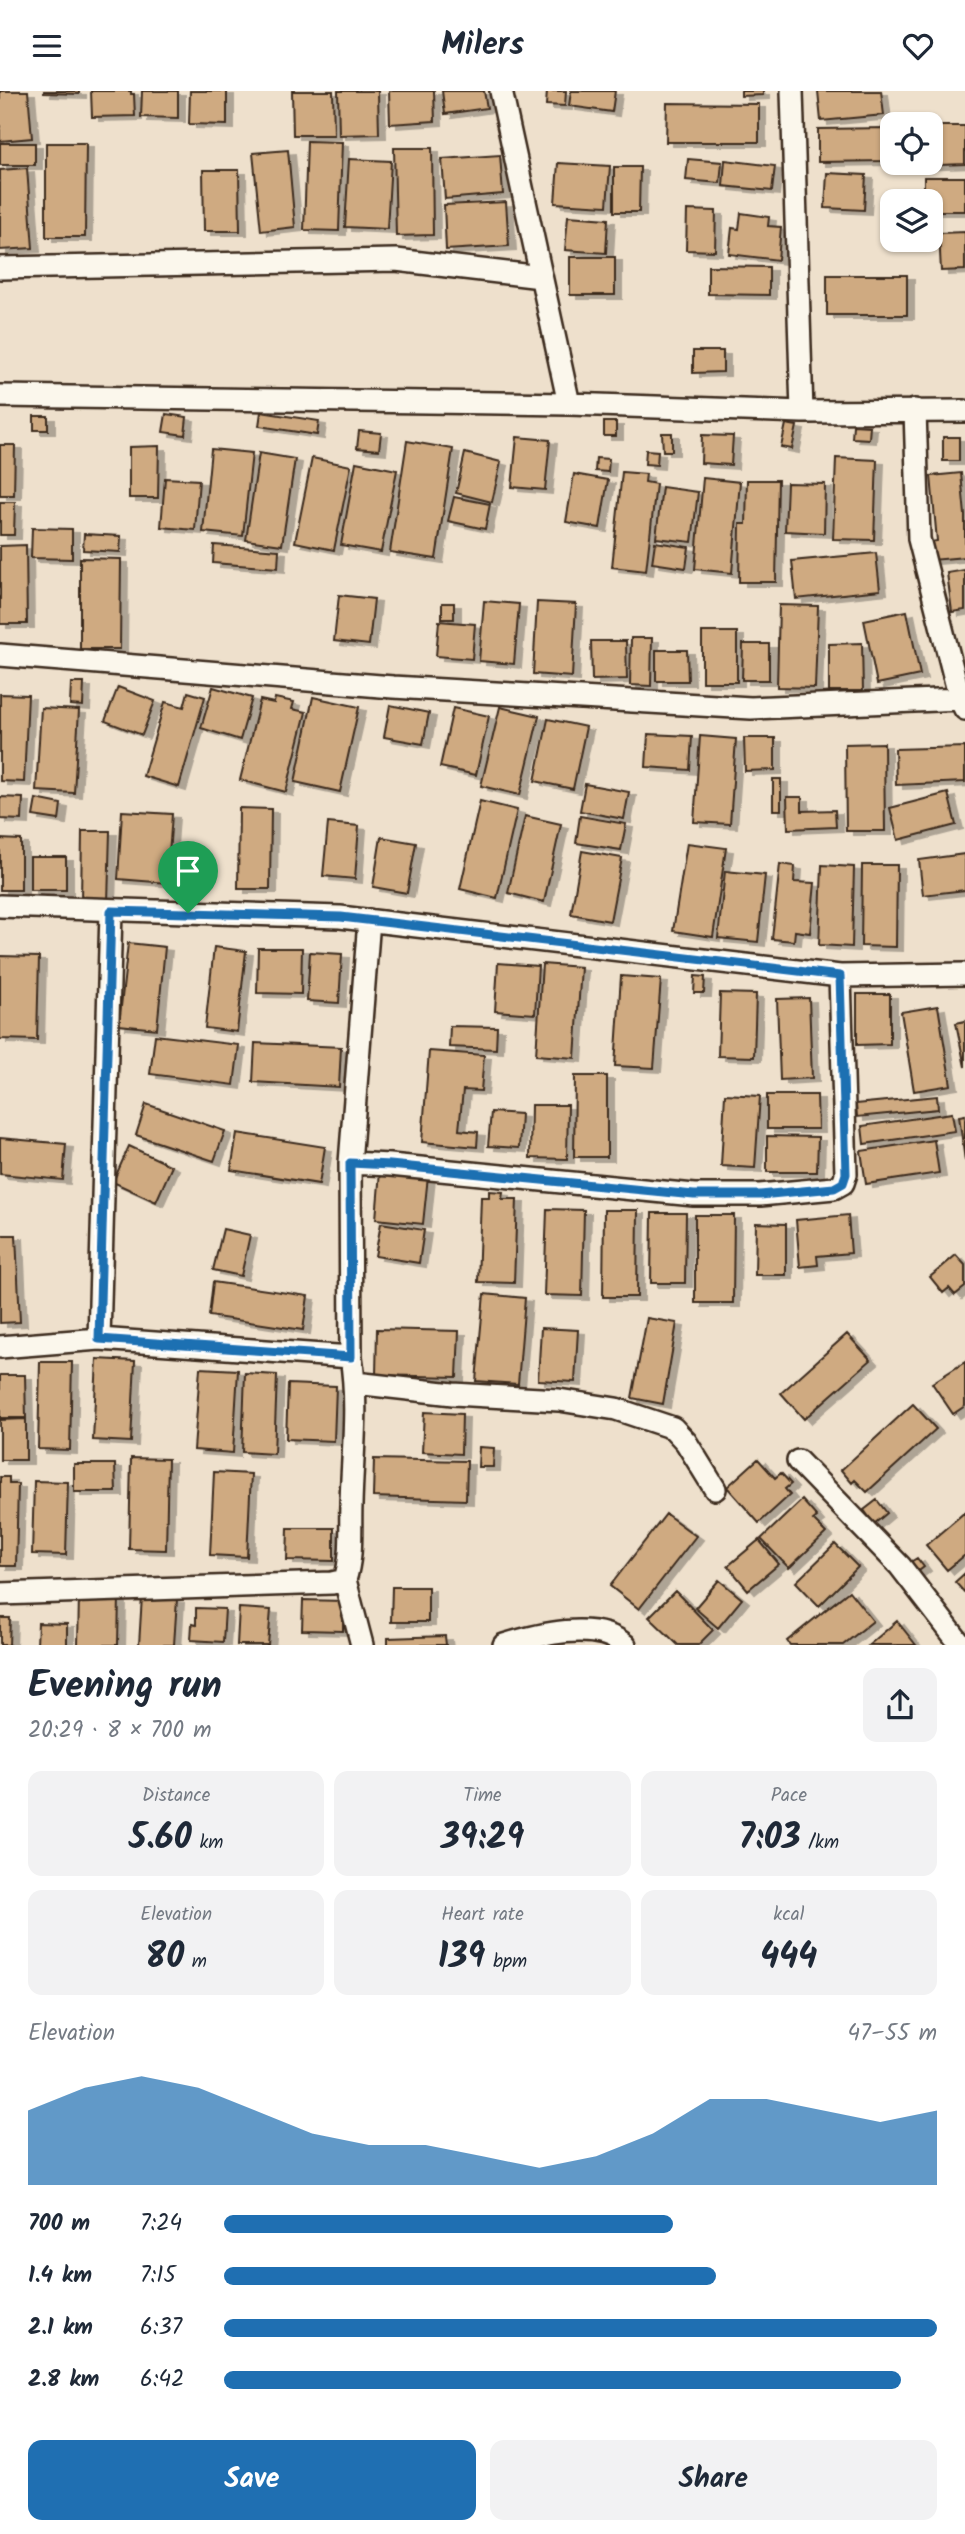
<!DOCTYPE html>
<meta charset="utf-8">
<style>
body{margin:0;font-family:Kalam,sans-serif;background:#f2f2f3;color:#1f2937;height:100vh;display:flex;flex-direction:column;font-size:26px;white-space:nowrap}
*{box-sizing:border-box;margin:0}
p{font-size:23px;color:#747a83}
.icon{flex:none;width:38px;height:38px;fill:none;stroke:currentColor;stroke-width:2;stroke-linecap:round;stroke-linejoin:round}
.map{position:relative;height:1554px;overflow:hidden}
.sheet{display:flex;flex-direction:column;background:#fff;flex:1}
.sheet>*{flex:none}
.tools{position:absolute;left:880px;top:21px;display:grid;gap:14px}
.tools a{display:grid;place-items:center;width:63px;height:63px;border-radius:14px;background:#fff;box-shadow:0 2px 5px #0004;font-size:35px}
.pin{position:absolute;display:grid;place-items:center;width:60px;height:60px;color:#fff;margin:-72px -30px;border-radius:50% 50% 50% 0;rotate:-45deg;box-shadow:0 0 7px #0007}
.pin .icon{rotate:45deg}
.round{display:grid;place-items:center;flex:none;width:74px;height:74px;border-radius:14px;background:#f2f2f3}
.overview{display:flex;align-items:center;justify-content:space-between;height:119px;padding:0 28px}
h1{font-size:38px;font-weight:800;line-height:52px}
.stats{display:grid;grid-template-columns:repeat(3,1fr);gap:10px;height:119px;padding:7px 28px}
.stats div{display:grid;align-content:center;border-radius:14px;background:#f2f2f3;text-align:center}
.stats b{font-size:35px;font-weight:800}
.stats small{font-size:19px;font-weight:400}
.stats p{font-size:19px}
.chart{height:196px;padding:14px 28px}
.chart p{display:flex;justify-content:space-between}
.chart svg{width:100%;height:126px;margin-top:7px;fill:#1f6fb2;opacity:.7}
.button{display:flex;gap:14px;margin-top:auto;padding:14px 28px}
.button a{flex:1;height:80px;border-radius:14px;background:#1f6fb2;color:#fff;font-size:28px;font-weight:800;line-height:80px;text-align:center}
.button a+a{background:#f2f2f3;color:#1f2937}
ul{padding:0 28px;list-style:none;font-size:23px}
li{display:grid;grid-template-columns:112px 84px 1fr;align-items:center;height:52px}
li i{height:18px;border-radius:9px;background:#1f6fb2}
header{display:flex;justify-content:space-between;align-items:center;height:91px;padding:0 28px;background:#fff;font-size:32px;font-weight:800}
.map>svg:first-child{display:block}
</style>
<header><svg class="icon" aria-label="menu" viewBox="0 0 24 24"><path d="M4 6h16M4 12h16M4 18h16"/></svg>Milers<svg class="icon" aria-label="heart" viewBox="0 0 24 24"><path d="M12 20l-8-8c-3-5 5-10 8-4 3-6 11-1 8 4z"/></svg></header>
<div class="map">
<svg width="965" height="1554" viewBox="0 0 965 1554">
<defs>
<filter id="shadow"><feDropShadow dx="7" dy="4" stdDeviation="0" flood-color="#0004"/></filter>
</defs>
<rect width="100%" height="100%" fill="#eee0cc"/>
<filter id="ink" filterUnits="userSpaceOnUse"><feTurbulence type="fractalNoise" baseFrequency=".0143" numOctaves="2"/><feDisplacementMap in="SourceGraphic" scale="14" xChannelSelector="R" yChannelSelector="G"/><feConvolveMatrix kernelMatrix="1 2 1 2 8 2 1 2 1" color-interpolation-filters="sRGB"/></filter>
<g filter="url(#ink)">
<path fill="#cfaa81" stroke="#3b2a1e" stroke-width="2" filter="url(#shadow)" d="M0,0h28l4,47 -32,3z
M44,0h35v3l-35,-1z
M91,0h40v3h3l1,22 -43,1z
M142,0h36v27l-37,-1z
M190,0h37v34l-38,-1z
M292,0h41l1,44h-41z
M338,0h40l1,43 -40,1z
M389,0h45l1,30 -45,3z
M442,0h42l3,17 -42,6z
M547,0h19l-1,15 -19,-1z
M571,0h44l-3,21 -43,-6z
M741,0h22v4l-22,1z
M818,0h63l3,24 -63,6z
M667,12l92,1v38h-93z
M931,35h34v38l-51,2v-3h17z
M887,37v33l-69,1v-33z
M307,50l35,1 -3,89 -35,-1z
M0,52h35v22h-35z
M46,52h40l-1,94h-39z
M394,57h38l1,87 -37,1z
M288,59l7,77 -34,4 -8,-78z
M500,64l3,39 -58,5 -3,-40z
M349,68l42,2 -4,68 -42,-2z
M688,68l34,3 -2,21 -34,-3z
M725,69l50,6 -3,25 -49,-5z
M558,72l52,3 -3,40 -52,-3z
M614,76h26l-1,45h-25z
M27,77l6,80 -33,2v-80z
M203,79h36l1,61h-36z
M827,82l39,2 -2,35 -39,-2z
M924,86h41v34h-34v-10h-7z
M506,111l3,44 -63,4 -2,-45z
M687,119l29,1 -1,40 -29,-1z
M741,122l28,4 -1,9 13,1 -3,33 -49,-6 3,-26 7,1z
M568,125l40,3 -2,34 -41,-3z
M965,141v38l-24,1 -2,-38z
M570,166h45v38h-45z
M708,175l61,1v28l-61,-1z
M827,184h80v40h-80z
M693,260h30v21l-30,1z
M261,321l58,9 -2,14 -58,-9z
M166,323l21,3 -2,18 -22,-3z
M34,325h14v14h-14z
M604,331h12v14h-12z
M786,333l11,2 -5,23 -11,-2z
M853,334l17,1 -1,13 -17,-1z
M359,340l22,2 -2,17 -22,-2z
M662,342h10v18h-9z
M702,344l31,1 -2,29 -30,-2z
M517,346l33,3 -5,50 -33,-3z
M943,346h16v24h-16z
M407,350l46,8 -17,110 -46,-7z
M0,354h15l-1,50h-14z
M159,355l-1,52h-29v-51z
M211,358l41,4 -9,83 -40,-4z
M646,359l12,1 -1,14 -12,-1z
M259,362l36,6 -13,86 -36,-5z
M465,362l36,9 -9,40 -36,-9z
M312,367l39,8 -17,84 -39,-8z
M596,367l13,1 -1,13 -13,-1z
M836,367l41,2 -3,80 -41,-1z
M356,371l41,8 -16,82 -40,-7z
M622,381l24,2 -1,8 11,2 -10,87 -34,-4z
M961,382l4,42v42l-33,3 -2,-18 7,-1 -6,-65z
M574,383l34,6 -8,48 -34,-6z
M165,387l34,2 -4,50 -34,-3z
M703,387l37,4 -8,91 -37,-4z
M747,389h31l-2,102h-37l1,-58h6z
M787,392l38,1 -1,49 -39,-2z
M662,396l36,5 -6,50 -36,-4z
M454,406l36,7 -5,25 -37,-8z
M0,411h15l-1,33h-14z
M32,437l40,1v30l-41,-1z
M84,443l37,2 -1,16 -37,-2z
M655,451l34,5 -3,21 -34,-5z
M26,454l1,79h-27v-78z
M214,454l65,5 -1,18 -65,-5z
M876,462l4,37 -84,9 -4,-38z
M80,467l41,1 -1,90h-40z
M965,479v40l-13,2 -5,-39z
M339,504l35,4 -5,46 -35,-4z
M484,510l35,3 -5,60 -35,-3z
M537,511l39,2 -4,73 -39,-3z
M442,512h12v16h-12z
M779,514l39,1 -3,82 -38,-1z
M907,520l13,64 -43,9 -13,-64z
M439,530l36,3 -3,35 -36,-3z
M702,541h35v50h-35z
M631,547h21l-1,48 -21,-1z
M591,550h35l1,38 -35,1z
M862,552l1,48h-34v-47z
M743,553h26v36h-27z
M656,559h31l1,31h-32z
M71,592h13l-1,23 -13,-1z
M118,596l37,14 -13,34 -37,-14z
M213,596l39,11 -12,42 -39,-12z
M188,601l17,5 -26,90 -36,-11 22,-74 19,5z
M0,603l28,1 -4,87 -24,-1z
M313,606l46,10 -19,85 -45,-10z
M275,607l19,4 -2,7 14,3 -20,80 -46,-12 20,-80 14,3z
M390,614l39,8 -6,31 -39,-7z
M500,616l39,9 -19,79 -39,-9z
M41,617l38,2 -5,83 -38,-2z
M453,617l36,8 -13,59 -36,-8z
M548,628l38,8 -13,62 -38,-8z
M648,643l44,2 -2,34 -44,-3z
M700,645l36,3 -6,85 -36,-2z
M744,647h31v32l-30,1z
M884,652l1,88h-39l-1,-87z
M965,656v35l-69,3 -1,-36z
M773,688h8v31h-8z
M585,693l44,8 -5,27 -44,-8z
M948,702l8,32 -58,15 -8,-32z
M0,706l23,1 -1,22 -22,-1z
M787,706h15v14l33,-1 1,17 -48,2z
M36,708l25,5 -2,16 -26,-4z
M480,710l37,9 -20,88 -37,-9z
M239,717l32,1 -1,80h-32z
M122,720l50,3 -5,69 -49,-4z
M525,725l36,8 -17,78 -36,-9z
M580,725l46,8 -5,26 -45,-7z
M328,732l31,3 -4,53 -32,-3z
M82,740h28l-2,72 -27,-1z
M381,746l35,6 -9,50 -34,-6z
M0,748l21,1v50h-21z
M687,752l39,5 -13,89 -40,-6z
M582,760l40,7 -12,63 -39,-7z
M965,763v36l-42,5 -4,-35z
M30,766h36v33h-36z
M780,773l15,2 -1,16 21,1 -5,50 -15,-2 -1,10 -22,-2z
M822,774l32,2 -2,80 -33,-2z
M862,774h35l-1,82 -35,-1z
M725,780l40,4 -7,67 -40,-4z
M128,852l37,4 -8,82 -38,-4z
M214,856l32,4 -9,81 -32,-4z
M258,857h44l-1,46 -44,-1z
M310,861l32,2 -3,49 -32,-2z
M0,865l39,1 -2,83 -37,-1z
M498,872l40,3 -3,48 -40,-3z
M542,873l39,3 -6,91 -39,-3z
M621,885l40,3 -7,89 -39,-2z
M695,885l10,1 -1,16h-10z
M720,902l36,1 -2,63 -36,-1z
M857,903h33v50l-33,1z
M809,907l3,80 -32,2 -3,-81z
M938,915l13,79 -37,6 -13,-79z
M965,930v46l-9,-44z
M450,935l47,1 -1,22 -47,-2z
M155,944l84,10 -5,40 -84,-11z
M255,952l86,4 -2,40 -86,-5z
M429,960l55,4 -3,36 -18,-1 -4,40 19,2 -1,15 -55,-5z
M575,985h32v81h-33z
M725,1003l35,2 -5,72 -34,-2z
M767,1004h50l1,34h-51z
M937,1005l1,13 -81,8 -1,-13z
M146,1013l79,27 -11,30 -78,-26z
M531,1014h37l-1,54 -37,-1z
M491,1021l30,2 -2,34 -31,-2z
M952,1022l3,18 -91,13 -2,-18z
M965,1024v46l-6,-45z
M237,1042l88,14 -6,37 -88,-14z
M767,1045l51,1 -1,35h-50z
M0,1047l66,6 -3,36 -63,-6z
M934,1049l5,33 -73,11 -5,-33z
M129,1055l43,20 -16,36 -43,-20z
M380,1080l48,5 -5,48 -47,-5z
M489,1100l14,1 -1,7h15l-3,84 -36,-1 3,-85h8z
M547,1118l37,1 -2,86 -38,-1z
M604,1119h34l-1,87h-34z
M652,1122h34l-1,70h-34z
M695,1124h39l-1,88h-38z
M848,1124l3,38 -34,3 1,9 -18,2 -4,-47z
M381,1132l43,7 -5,33 -44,-7z
M756,1132l30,1v51h-31z
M223,1138l27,6 -9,41 -28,-6z
M0,1144h16l4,87 -20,1z
M956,1164l9,10v22l-10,8 -6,-7 -6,5 -13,-16z
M213,1191l95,14 -5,34 -94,-14z
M484,1203l41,4 -7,86 -42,-3z
M647,1227l30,5 -14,81 -31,-6z
M541,1237l37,2 -3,52 -37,-2z
M377,1238l82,2 -2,46 -81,-2z
M847,1243l24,26 -67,59 -23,-26z
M97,1268l38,2 -4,81 -38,-2z
M40,1271h32l-2,88 -32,-1z
M965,1271v44l-12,8 -21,-31z
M200,1277l38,2 -5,83 -39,-3z
M245,1282l32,2 -3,79 -32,-2z
M0,1284h25l1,43h-26z
M288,1293l48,2 -2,55 -48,-2z
M913,1313l23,25 -69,63 -12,-12 -3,3 -11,-13z
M424,1321l38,2 -1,40 -39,-2z
M26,1328v41h-26v-40z
M479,1356l15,1 -1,19h-15z
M131,1367l37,1 -2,91 -37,-1z
M374,1368l93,2 -1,39 -93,-3z
M758,1368l17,19 6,-5 10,11 -6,5 5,6 -31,28 -32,-36z
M74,1373h41l1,28h-42z
M214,1381l37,2 -4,83 -37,-2z
M0,1386h9v7h9l-2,82h-16z
M34,1390l34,1 -2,73 -34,-1z
M802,1409l15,17 -4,3 13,13 -37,35 -28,-29z
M877,1409l10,13 -13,11 -10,-14z
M965,1421v43l-18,15 -21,-25z
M666,1423l30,22 -57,73 -29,-23z
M288,1437h46v33l-47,-1z
M759,1449l20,24 -31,26 -20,-24z
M835,1453l23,23 -39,39 -23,-24z
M917,1467l7,9 -8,6 -7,-10z
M965,1482v20l-10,-11z
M719,1489l23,19 -24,29 -23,-20z
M392,1496h36v35h-37z
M675,1500l38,39 -15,15h-20l-29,-28z
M849,1500l24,30 -30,24h-53l-3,-4z
M79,1504l40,1 -1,49h-40z
M142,1505l35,3 -3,46h-35z
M303,1509l40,1v30l-41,-1z
M196,1517l29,1 -2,33 -32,-2 1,-16 4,1z
M239,1517l32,2 -3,35h-31z
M0,1527h10l-1,27h-9z
M897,1530l19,24h-47z
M38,1532l29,1v21h-30z
M445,1545l1,9h-58v-7z"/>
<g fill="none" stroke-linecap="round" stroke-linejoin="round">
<defs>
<path id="street" d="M501,0l68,313
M792,0l10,321
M0,177l396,-8 145,17
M0,305l569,8 233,8 163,-1
M915,319l4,129 41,160 5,10
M0,564l393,32 358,21 209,-9
M0,815l340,11 500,59 125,-2
M369,829l-19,243 40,2 304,30h66l74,-7 9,-5 3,-9 -6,-198
M99,1248l12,-428
M0,1256l99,-8 252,18
M355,1292l98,11 106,6 57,9 57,19 13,14 29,47
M798,1370l102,105 61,79
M345,1489l17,65
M0,1503l332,-11 13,-3c8,-26 5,-48 6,-75 1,-49 8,-100 0,-148l-1,-194
M504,1554c33,-10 92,-26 121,0"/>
</defs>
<use href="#street" stroke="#3b2a1e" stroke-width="26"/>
<use href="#street" stroke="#fbf7ec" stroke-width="21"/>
</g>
</g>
<g fill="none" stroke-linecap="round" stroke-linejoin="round" filter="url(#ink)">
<defs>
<path id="route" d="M111,820l230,6 499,59 6,198 -3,9 -9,5 -74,7h-66l-304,-30 -40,-2 1,194 -252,-18z"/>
</defs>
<use href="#route" stroke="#fff" stroke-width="14"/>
<use href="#route" stroke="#1f6fb2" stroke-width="9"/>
</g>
</svg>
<div class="tools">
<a><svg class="icon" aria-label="locate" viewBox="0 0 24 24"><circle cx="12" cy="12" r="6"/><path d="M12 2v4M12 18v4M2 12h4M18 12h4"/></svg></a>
<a><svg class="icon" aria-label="layers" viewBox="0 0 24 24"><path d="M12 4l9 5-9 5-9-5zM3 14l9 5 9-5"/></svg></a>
</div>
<div class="pin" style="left:188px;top:822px;background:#1e9e55"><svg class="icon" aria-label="arrive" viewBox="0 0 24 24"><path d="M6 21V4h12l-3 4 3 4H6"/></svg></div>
</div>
<section class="sheet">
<div class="overview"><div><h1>Evening run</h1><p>20:29 · 8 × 700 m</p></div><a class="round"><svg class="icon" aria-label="share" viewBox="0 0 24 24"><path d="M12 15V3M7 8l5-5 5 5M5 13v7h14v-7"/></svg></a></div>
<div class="stats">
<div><p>Distance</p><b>5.60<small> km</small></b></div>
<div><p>Time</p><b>39:29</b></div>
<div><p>Pace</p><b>7:03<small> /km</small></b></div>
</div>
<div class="stats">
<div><p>Elevation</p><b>80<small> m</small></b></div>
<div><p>Heart rate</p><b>139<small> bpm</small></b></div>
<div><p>kcal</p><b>444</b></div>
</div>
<div class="chart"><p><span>Elevation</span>47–55 m</p>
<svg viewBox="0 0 160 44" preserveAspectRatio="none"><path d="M0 44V18L10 10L20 6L30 10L40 18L50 26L60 30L70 30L80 34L90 38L100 34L110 26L120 14L130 14L140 18L150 22L160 18V44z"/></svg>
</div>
<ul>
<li><b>700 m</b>7:24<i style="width:63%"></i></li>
<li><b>1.4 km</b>7:15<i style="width:69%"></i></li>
<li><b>2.1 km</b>6:37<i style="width:100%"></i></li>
<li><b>2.8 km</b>6:42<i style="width:95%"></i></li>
</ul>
<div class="button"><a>Save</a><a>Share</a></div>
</section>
